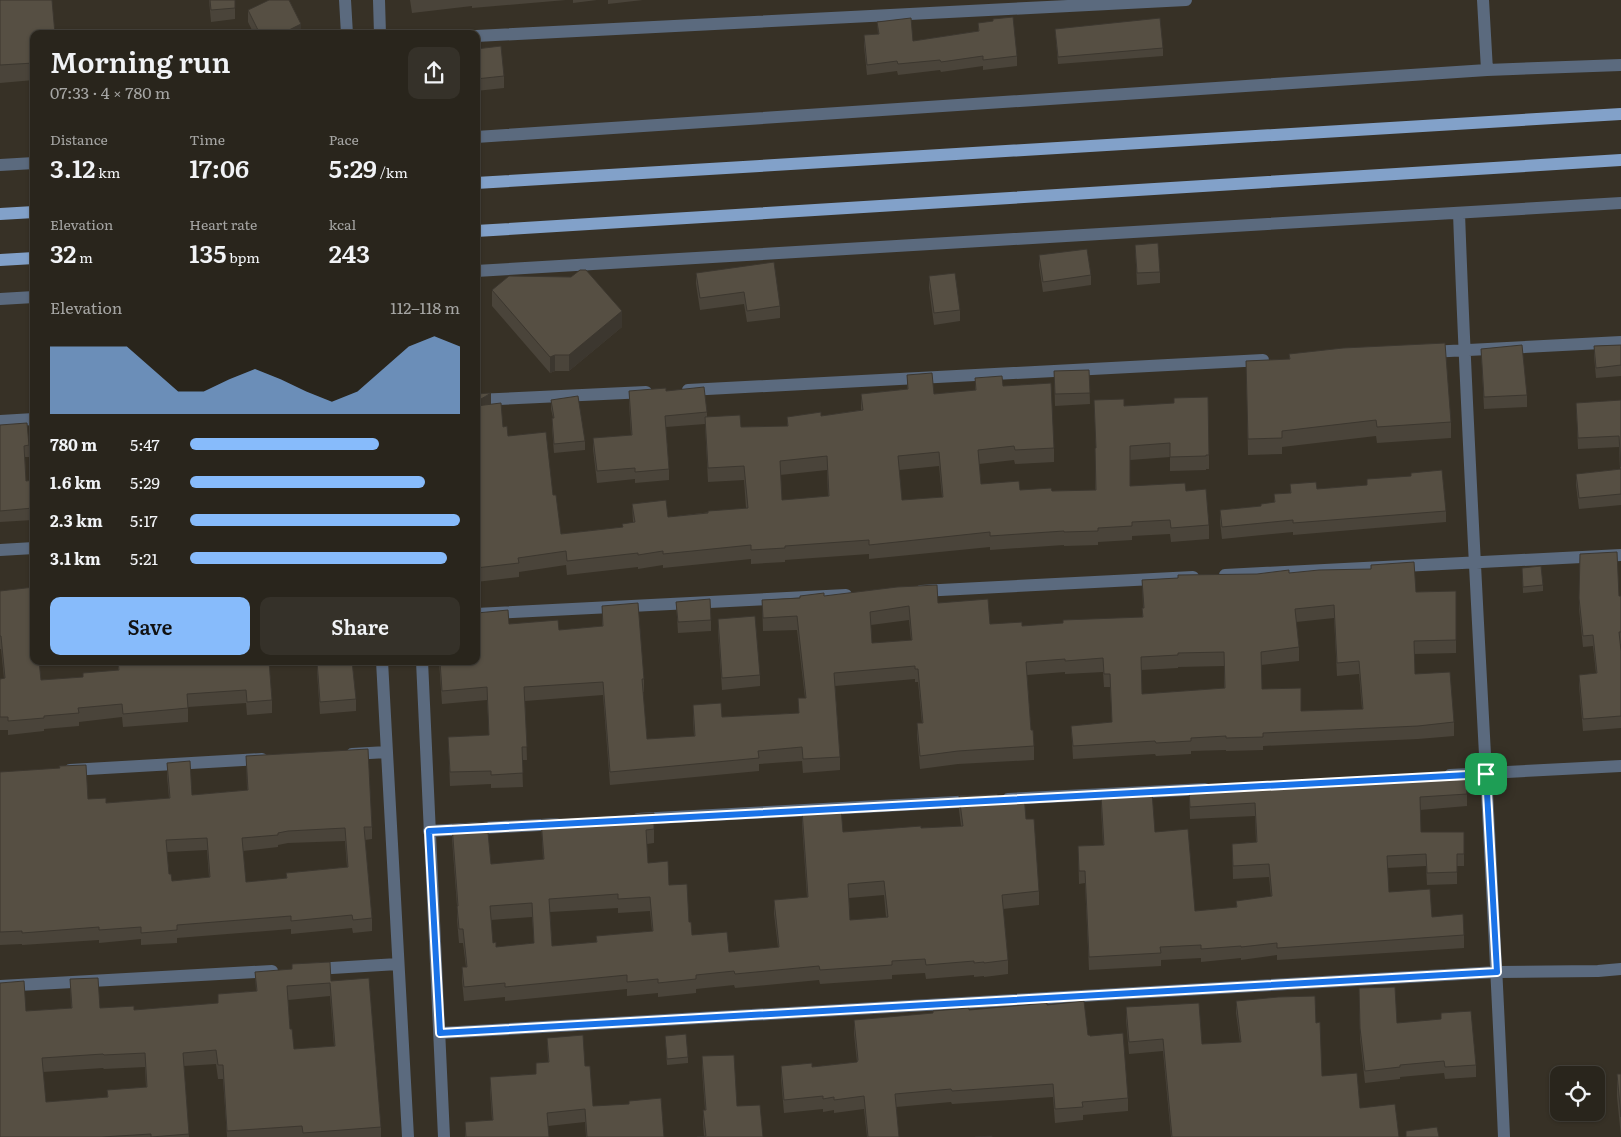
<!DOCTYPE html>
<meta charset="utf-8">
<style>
body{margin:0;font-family:Literata,serif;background:#353129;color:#f1f3f6;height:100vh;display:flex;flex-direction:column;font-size:19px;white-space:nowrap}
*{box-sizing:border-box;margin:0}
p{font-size:16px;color:#a5a5a3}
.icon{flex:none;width:28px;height:28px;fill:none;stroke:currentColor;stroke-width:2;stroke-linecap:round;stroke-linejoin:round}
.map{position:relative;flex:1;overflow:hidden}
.panel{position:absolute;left:30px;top:30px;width:450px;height:635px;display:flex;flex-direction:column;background:#29251c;border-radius:10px;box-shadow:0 1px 4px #0004,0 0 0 1px #45423b}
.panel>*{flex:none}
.tools{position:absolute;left:1550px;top:1066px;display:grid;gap:10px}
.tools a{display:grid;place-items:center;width:55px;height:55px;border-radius:10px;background:#29251c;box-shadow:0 1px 4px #0004,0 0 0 1px #45423b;font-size:25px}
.pin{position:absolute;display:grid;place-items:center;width:42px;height:42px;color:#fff;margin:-21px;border-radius:10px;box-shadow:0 2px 8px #0006}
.round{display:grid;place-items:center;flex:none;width:52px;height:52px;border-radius:10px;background:#353129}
.summary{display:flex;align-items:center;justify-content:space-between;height:85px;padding:0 20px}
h1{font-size:28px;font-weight:600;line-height:38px}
.figures{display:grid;grid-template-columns:repeat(3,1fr);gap:8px;height:85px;padding:5px 20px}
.figures div{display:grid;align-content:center}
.figures b{font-size:25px;font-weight:600}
.figures small{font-size:14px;font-weight:400}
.figures p{font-size:14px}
.chart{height:140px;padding:10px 20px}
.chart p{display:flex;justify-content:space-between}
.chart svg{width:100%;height:90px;margin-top:5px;fill:#87bbfb;opacity:.7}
.primary-button{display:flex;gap:10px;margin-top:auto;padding:10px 20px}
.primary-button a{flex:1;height:58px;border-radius:10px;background:#87bbfb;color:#111;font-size:20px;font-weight:600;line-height:58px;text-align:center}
.primary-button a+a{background:#353129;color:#f1f3f6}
ul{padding:0 20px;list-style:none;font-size:16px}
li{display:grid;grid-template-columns:80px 60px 1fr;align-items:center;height:38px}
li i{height:12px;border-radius:6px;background:#87bbfb}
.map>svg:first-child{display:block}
</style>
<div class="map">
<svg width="1621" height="1137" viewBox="0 0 1621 1137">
<rect width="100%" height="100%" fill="#373126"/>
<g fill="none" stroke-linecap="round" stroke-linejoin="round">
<path stroke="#5b6a7e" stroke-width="12" d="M345,0l2,34
M379,0l1,34
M1483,0l4,70
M476,36l710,-36
M476,137l1011,-67 134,-5
M0,165l34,-2
M1459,213c11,309 32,616 45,924
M476,271l1145,-68
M0,299l34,-2
M1430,352l191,-10
M688,390l575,-30
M476,400l170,-8
M0,421l34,-2
M0,550l34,-2
M1225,575l396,-20
M921,591l272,-14
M476,614l370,-19
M382,661l26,476
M422,661l22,476
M352,754l35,-2
M70,770l192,-11
M1450,775l171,-9
M1008,799l197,-10
M638,819l337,-18
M429,831l129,-7
M315,969l83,-5
M0,986l272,-15
M440,1033l1057,-61 101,-1 23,-2"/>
<path stroke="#82a1c9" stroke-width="12" d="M476,183l1145,-69
M0,214l34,-2
M476,231l1145,-71
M0,260l34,-2"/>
</g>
<path fill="#4a443a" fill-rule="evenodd" d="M0,0l34,34v46l-34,3z
M209,0h26v19l-24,3z
M410,0h156l-94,8v-2l-60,7z
M573,0h24l-24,3z
M608,0h35l-35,4z
M248,10l53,24h-47l-6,-12z
M877,22l36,19 65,-10v-8l39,33v10l-34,4v-4l-42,6 -1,-2 -42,5 -1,-4 -30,4 -3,-29v-11l14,-1z
M1055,29l108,19v8l-105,8z
M476,49l28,27v12l-28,3z
M1135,245l25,27v11l-23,2z
M1039,255l52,20v10l-48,7 -4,-27z
M696,273l84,33v12l-33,4 -3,-18 -44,6 -4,-26z
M929,276l31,34v11l-26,4 -5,-37z
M571,277l51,50 -53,44h-14l-5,2 -58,-67v-16z
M1621,345v31l-25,2 -2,-22v-10z
M1481,349l46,46v12l-43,2z
M1289,354l162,68v16l-74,5 -1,-7 -94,11v7l-34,1 -2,-94 43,-2z
M1089,370l1,34 -35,2 -1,-35z
M907,375l27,19 41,-4v-12l28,8 51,62v14l-39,2 -1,-4 -35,4 2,20 39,6 32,1 43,-1 1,-42 -2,-48 30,6 85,49v14h-3v1l-36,1v-14l-40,3v26l56,5 23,34v14l-38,3 -1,-8 -38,2v4l-34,2v3l-34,1v-1l-74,5v-3l-121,12v-5l-84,6v2l-34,2v-5l-88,9v-3l-25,4v-2l-71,8 -1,-10 -47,7v5l-43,5v-188l15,10 17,32 45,59 8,39 61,-7 11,-5 -1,-18 36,13 78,-9 -2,-28 -36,2 -3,-58 -39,3 3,42v11l-34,3v-4l-38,4 -4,-34v-11l38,-3 -2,-32v-12h37l41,21v5l34,10 46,-1v-9l34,-1 40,-6v-16l46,-5zM939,466l3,31 -40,3 -3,-30zM827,470l1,26 -46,4 -2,-25z
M551,400l34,41v9l-31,3 -2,-25v-10h1l-2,-9z
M1621,400v105l-42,4 -3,-24v-11l44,-5 -1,-22 -41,2 -2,-46z
M0,425l29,20v12h-4l1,24 8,-1v41l-1,-1 -33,2z
M1367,479l79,32v11l-153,13v-3l-71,7 -2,-17v-12l41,-4 13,-4v-8l16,-1v-9l27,5 50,-4z
M1580,554l39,42h2v48h-1l1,7v77l-38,3 -4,-45v-11l17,-2 -3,-27 -10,1 -4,-38z
M1522,568l21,17v6l-20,2z
M1289,573l127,19 40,-1v62l-42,1 1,20 39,48v14l-36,3 -155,7v4l-37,1v-1l-35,1v3l-35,2 -1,-2 -82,5 -2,-33 41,-4 -2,-35h-6l-1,-15 -38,2v-2l-38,3 4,55 3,16v14l-76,4 -38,5 -3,-33v-13h5l-4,-41h-3v-3l-80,7 5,71v13l-37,3 -1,-12 -43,3v7l-149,14 -7,-90 -78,6 2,59h-5l1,27 -32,1v-4l-41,2 -2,-49 41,-2 -2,-35 -45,4 -3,-43h37l1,-48 32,11 50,6 43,-4v-20l42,73v13h-1l4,47 47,-3 -1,-17v-14l29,12 77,-4 -1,-15h7l-8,-68 -34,1 -1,-31 62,-4 114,7 52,21 32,2 120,-9 1,-9 -1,-28zM1334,618l3,58 22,-2 3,35 -61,2 -39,-22 -1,-24 38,-4v-14l-3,-25zM909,620l2,20 -39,3 -1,-18zM1224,666v22l-82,6 -1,-24 37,-2v-1z
M0,591l34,70 7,19 42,-3 35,-7v-9h151l3,39v13l-25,2 -1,-12 -58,4v15l-65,5 -1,-10 -43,5v4l-35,3v2l-36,4v-5h-8v-51h4l-3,-30h-1z
M676,602l35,18v11l-33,2z
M718,619l42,56v11l-38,4 -4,-59z
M317,661l39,38v12l-36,3 -3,-42z
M246,756l126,71v12l-7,1 7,78v13l-19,2 -1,-5 -61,6v-5l-114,9v5l-36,2v-6l-42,4v-3l-77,5v-1l-22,1v-173l88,27 18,4 63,-5 -2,-22v-13l25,32 55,-5zM345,841l2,26 -61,6v5l-40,4 -3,-31 35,-4v-2l10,-2zM207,850l2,27 -37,4 -3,-7 -2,-22z
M1384,778l83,16v12l-47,4 1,22h43v34h-7v18l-30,1 -1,-19 -39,2 2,24 75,43v13l-187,12v-5l-36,5v-2l-40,4v-4l-40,2v6l-72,4 -4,-87 -6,1 -1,-38 25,-1 -2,-37v-13l54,37 40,79 41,-4v-6l35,-4 -2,-20 -36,2 -1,-35 24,-2 -1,-26 -65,3 -1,-29z
M959,796l39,1 28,22 13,72v14l-36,4 5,51v14l-24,3v-1l-10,1v-2l-48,4 -1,-6 -33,2v4l-72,5 -1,-4 -84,8 -1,-3 -38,4v4l-38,4v-4l-31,3v-7l-122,12v-4l-41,4 -2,-20v-14h4l-3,-24h-4l-2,-23v-14l-5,-67v-14l39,39 52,-4 -2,-40 113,9v14l-7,1 1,19 21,22 20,37 3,13 37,17 49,-5 -4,-33v-14l33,-3 -5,-73v-14l41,22 118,-6 -2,-16zM884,895l2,22 -36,3 -1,-22zM618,908v5l32,-2 2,20 -56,5v6l-44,4 -2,-34zM532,917l2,26 -38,4 -3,-4 -2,-23z
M255,972l76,9 50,146v10h-154l-4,-58h-5l-2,-15 -32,2 5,71h-189l26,-126 45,-3 -1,-29 30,29 34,2 84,-7v-9l38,-3zM330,996l4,50 -40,3 -4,-20 -2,-29zM145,1067l1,20 -39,3v7l-61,5 -3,-30 60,-4 1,1z
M1359,988l38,35 44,-3v-7l35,52v12l-31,2 -1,-6 -44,4v2l-35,4 -5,-44z
M1236,1001l80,22 6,53 38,32 39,29h-228l-8,-86 -34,3 -3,-34v-13l76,37 38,-2 -4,-29z
M1047,1005l41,30 2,1 38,62v13l-45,4v5l-28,3 -2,-26 -101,7 -1,-2 -55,5 3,30h-32l-3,-28 -30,4v-3l-11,2v-3l-39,4 -3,-34v-13l31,1 45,-5 -3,-28v-14l115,-10z
M665,1036l23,21v6l-21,2z
M547,1038l38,28 8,40 71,31h-78l-1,-15 -37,4 1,11h-84v-15l27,-2 -2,-30v-13l46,-3v-11l12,-1z
M702,1056l35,50 26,31 -59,-1 -1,-13v-13h2l-3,-41z
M1617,1074h4v63l-4,-40z"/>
<path fill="#3c372f" d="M301,24v10h-20z
M622,311v16l-53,44v-16z
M555,355v16l-5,2v-16z
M491,393v14l-15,9v-14z"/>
<path fill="#564f43" stroke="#3c372f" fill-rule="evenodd" d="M0,0h52l3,34h-21v29l-34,2z
M210,0h25v8l-24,2z
M269,0h20l12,24 -20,10h-21l-12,-24z
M1013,17l4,39 -34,4v-4l-42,6 -1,-2 -42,4 -1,-3 -30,4 -3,-30 15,-1 -2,-12 34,-4 2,23 66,-10 -1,-8 15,-2v-2z
M1160,18l3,30 -105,9 -3,-28z
M501,46l3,30 -28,3v-30z
M1158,243l2,29 -23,1 -2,-28z
M1087,249l4,26 -48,7 -4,-27z
M774,262l6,44 -33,5 -3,-19 -44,6 -4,-25z
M580,270h6l36,41 -53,44h-14l-5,2 -58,-67 17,-14 62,1z
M955,273l5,37 -26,3 -5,-37z
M1445,343l6,79 -74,5 -1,-7 -94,11v7l-34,1 -2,-78 44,-2 -1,-5 54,-6z
M1522,345l5,50 -43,2 -3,-48z
M1621,345v20l-25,3 -2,-22z
M1089,370l1,23 -35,1 -1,-23z
M932,373l2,21 42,-4 -1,-12 27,-2 1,10 48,-3 3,65 -39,2 -1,-4 -36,4 3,34 38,-3 1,9 31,-2 1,3 44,-1 -1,-42h1l-2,-48 30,-1v7l50,-3v-5l34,-1 1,58h-3v1l-36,1v-14l-40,3v40l55,-3 1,8 20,-2 3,36 -38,3 -1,-8 -38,2v4l-34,2v3l-34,1v-1l-74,5v-4l-121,13v-5l-84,6v2l-34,2v-5l-88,9v-3l-25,4v-2l-71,8 -1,-10 -48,7 1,5 -43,5v-162l25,-3 2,24 4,-1 1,10 38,-4 7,63h3l5,39 62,-7 -1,-3 13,-2 -3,-18 34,-4 2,17 40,-4v-2l40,-3 -4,-42 -36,2 -3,-51 35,-2 1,12 47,-1 -1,-9 34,-5v4l42,-6 -2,-16 47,-5 -1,-14zM939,452l4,45 -41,3 -4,-44zM827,456l2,40 -47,4 -2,-39z
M704,387l3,25 -42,4 4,53 -34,3v-4l-38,3 -4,-33 39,-3 -3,-44 37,-3v3z
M491,393l-15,9v-8z
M578,396l7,45 -31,3 -2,-26h2l-3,-18z
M1621,400v67l-2,-31 -41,2 -2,-35z
M27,423l2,22 -5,1 2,35 8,-1v30l-1,-2 -33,3v-86z
M1621,469v25l-42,4 -3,-24z
M1442,470l4,41 -153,12v-3l-71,7 -2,-17 41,-4v-2l14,-2 -1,-8 17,-1 -1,-9 26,-2 1,7 50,-4v-6l44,-3v-3z
M1617,552l2,44h2v36h-2l2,19v65l-38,3 -4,-44 18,-2 -4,-38 -10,1 -4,-38 1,-44z
M1414,562l2,30 40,-1v49l-42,1 1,33 35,-2 4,50 -36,4 -155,7v4l-37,1v-2l-35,2v3l-35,2 -1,-2 -82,5 -2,-20 41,-4 -2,-48h-6l-1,-16 -38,3v-2l-39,3 5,68h2l1,16 -76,5 -38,5 -3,-33h6l-5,-54h-3v-3l-81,7 6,84 -37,2 -1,-12 -44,4 1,7 -149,14 -7,-90 -79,5 3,60h-5l1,26 -32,2v-4l-41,1 -2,-35 41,-2 -2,-48 -45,4 -2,-30h36v-52l1,4 31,-3 1,14 49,-4 1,10 44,-4 -1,-20 36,-3 6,76h-2l5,60 48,-3 -2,-31 28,-2 1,14 77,-4 -1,-15h8l-9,-82 -34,2 -1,-18 38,-2v-2l24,-3v3l73,-9 40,-2 1,18 50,-4 2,25 32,-2v4l41,-3v-3l80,-3 -1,-9h2l-2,-28 36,-2v-3l79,-1 32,-4v3l30,-3 52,-1v-4zM1334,605l3,58 22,-2 4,48 -62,2v-23l-39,1 -1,-37 38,-5 -4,-38zM909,606l3,34 -40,3 -2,-31zM1224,652l1,36 -83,6 -1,-37 37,-2v-2z
M1541,566l2,19 -20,2 -1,-19z
M34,587v74h5l2,19 42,-3v-4l36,-3 -1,-9h151l3,39 -25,2 -1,-12 -59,4 1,14 -65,6 -1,-10 -44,4 1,5 -35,3v2l-36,3v-4h-8v-38l5,-1 -4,-42h-1v-45z
M710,599l1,21 -33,2 -2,-20z
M755,616l5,59 -38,3 -4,-59z
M317,661h35l4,38 -36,3z
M368,749l4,78h-8l8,91 -19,2 -1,-5 -61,6v-5l-114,9v5l-36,3v-6l-42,3v-3l-77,6v-2l-22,1v-160l60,-4 -1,-2 27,-1 2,34 18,-1v5l64,-5 -3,-35 23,-2 2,34 56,-5 -2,-34zM345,828l3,39 -62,6 1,5 -41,4 -4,-44 36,-3v-2l10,-2zM207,838l3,39 -38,4 -1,-7h-2l-3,-34z
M1465,771l2,23 -47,3 1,35h43v22h-7v18l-30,1 -1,-19 -39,2 2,36 41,-3 2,28 31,-3 1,21 -187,13v-5l-36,4v-1l-40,3v-4l-41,2 1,6 -72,4 -4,-86h-6l-1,-25 26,-1 -3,-50 51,-3 3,40 33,-3 7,82 42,-4 -1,-6 36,-5 -3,-32 -36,2 -1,-22 25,-2 -2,-39 -65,4 -1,-17 76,-7h42l38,-3 38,-4 1,2z
M997,794l1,3 26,-2 2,24h8l5,72 -37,4 6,65 -24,3v-1l-10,1v-2l-48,4 -1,-6 -33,2v4l-72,5 -1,-4 -84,8 -1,-3 -38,4v4l-38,4v-4l-31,3v-7l-122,12v-4l-41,4 -2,-20h5l-4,-38h-4l-2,-23h1l-6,-81 35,-3 4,42 53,-5 -3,-39 113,-7v16l-8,1 2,33 20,-2 1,24 18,-1 2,38h2l1,13 35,-3 2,20 50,-5 -5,-47 34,-3 -6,-87 39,-2 2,24 78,-6v2l42,-2 -4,-30zM884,881l4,36 -38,3 -2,-36zM618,894v5l32,-2 3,34 -57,5 1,6 -45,4 -3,-47zM532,903l2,40 -38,4v-5l-3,1 -3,-37z
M330,962l1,19 38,-3 12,149 -78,6 -1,-7 -75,5 -4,-66h-5l-2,-15 -33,3 6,81 -38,3v-3l-49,3h-102v-154l24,-2 2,30 46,-3 -2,-29 28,-1 2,30 34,-2v4l84,-7v-9l39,-3 -2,-19 37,-3v-5zM330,983l5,63 -41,3 -2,-20h-2l-3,-43zM145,1053l2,34 -40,3 1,7 -62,5 -4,-44 61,-4 1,1z
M1395,987l2,36 44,-4v-6l30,-2 5,54 -31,2 -1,-6 -44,4v2l-35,4 -5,-43 -1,-40z
M1315,996l1,27 4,-1 2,54 35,-3 3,35 35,-4 4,33h-227l-9,-98 -34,3 -3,-35 73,-4 3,41 39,-2 -5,-41 42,-4z
M1084,1001l4,34h2v1l33,-3 5,65 -46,4 1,5 -28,2 -2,-25 -101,7 -1,-2 -56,5 4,43h-31l-4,-41 -30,4v-3l-11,2v-3l-39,4 -3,-34 31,-3v4l45,-5 1,-2 -4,-40 79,-7v-2l36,-3v2l78,-7v2z
M686,1034l2,23 -21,2 -2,-23z
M583,1035l2,31h5l3,40 36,-2v-3l32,-3 3,39h-77l-2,-28 -38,4 2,24h-83l-1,-15 28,-2 -3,-43 46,-3v-11l13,-1 -2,-24z
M734,1055l3,51 23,-1 3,32h-66l9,-1 -3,-26h3l-4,-54z
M1617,1074h4v43z
M1437,1127l2,10h-33v-6z
M992,1136v1h-17z"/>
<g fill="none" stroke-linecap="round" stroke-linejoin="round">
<defs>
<path id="route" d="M1486,774l11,198 -1057,61 -11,-202z"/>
</defs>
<use href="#route" stroke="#fff" stroke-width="10"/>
<use href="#route" stroke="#1a73e8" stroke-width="6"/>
</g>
</svg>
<div class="tools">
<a><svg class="icon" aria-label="locate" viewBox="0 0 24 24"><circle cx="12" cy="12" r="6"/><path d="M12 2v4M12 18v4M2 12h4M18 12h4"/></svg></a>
</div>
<div class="pin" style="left:1486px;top:774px;background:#1e9e55"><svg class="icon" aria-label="arrive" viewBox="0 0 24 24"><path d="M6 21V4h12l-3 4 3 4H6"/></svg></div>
<section class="panel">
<div class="summary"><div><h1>Morning run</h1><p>07:33 · 4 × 780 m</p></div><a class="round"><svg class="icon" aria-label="share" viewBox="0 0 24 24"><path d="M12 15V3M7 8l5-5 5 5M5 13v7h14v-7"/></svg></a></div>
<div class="figures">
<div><p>Distance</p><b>3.12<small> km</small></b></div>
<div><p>Time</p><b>17:06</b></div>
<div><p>Pace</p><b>5:29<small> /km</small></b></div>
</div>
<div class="figures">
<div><p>Elevation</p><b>32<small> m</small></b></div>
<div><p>Heart rate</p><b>135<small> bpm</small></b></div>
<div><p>kcal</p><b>243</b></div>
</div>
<div class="chart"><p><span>Elevation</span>112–118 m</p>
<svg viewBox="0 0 160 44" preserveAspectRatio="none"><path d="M0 44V11L10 11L20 11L30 11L40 22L50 33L60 33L70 27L80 22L90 27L100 33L110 38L120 33L130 22L140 11L150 6L160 11V44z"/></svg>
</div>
<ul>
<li><b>780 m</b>5:47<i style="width:70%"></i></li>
<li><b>1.6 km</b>5:29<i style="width:87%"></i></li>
<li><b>2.3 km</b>5:17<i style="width:100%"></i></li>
<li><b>3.1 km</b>5:21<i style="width:95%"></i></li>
</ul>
<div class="primary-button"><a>Save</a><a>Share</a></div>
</section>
</div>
